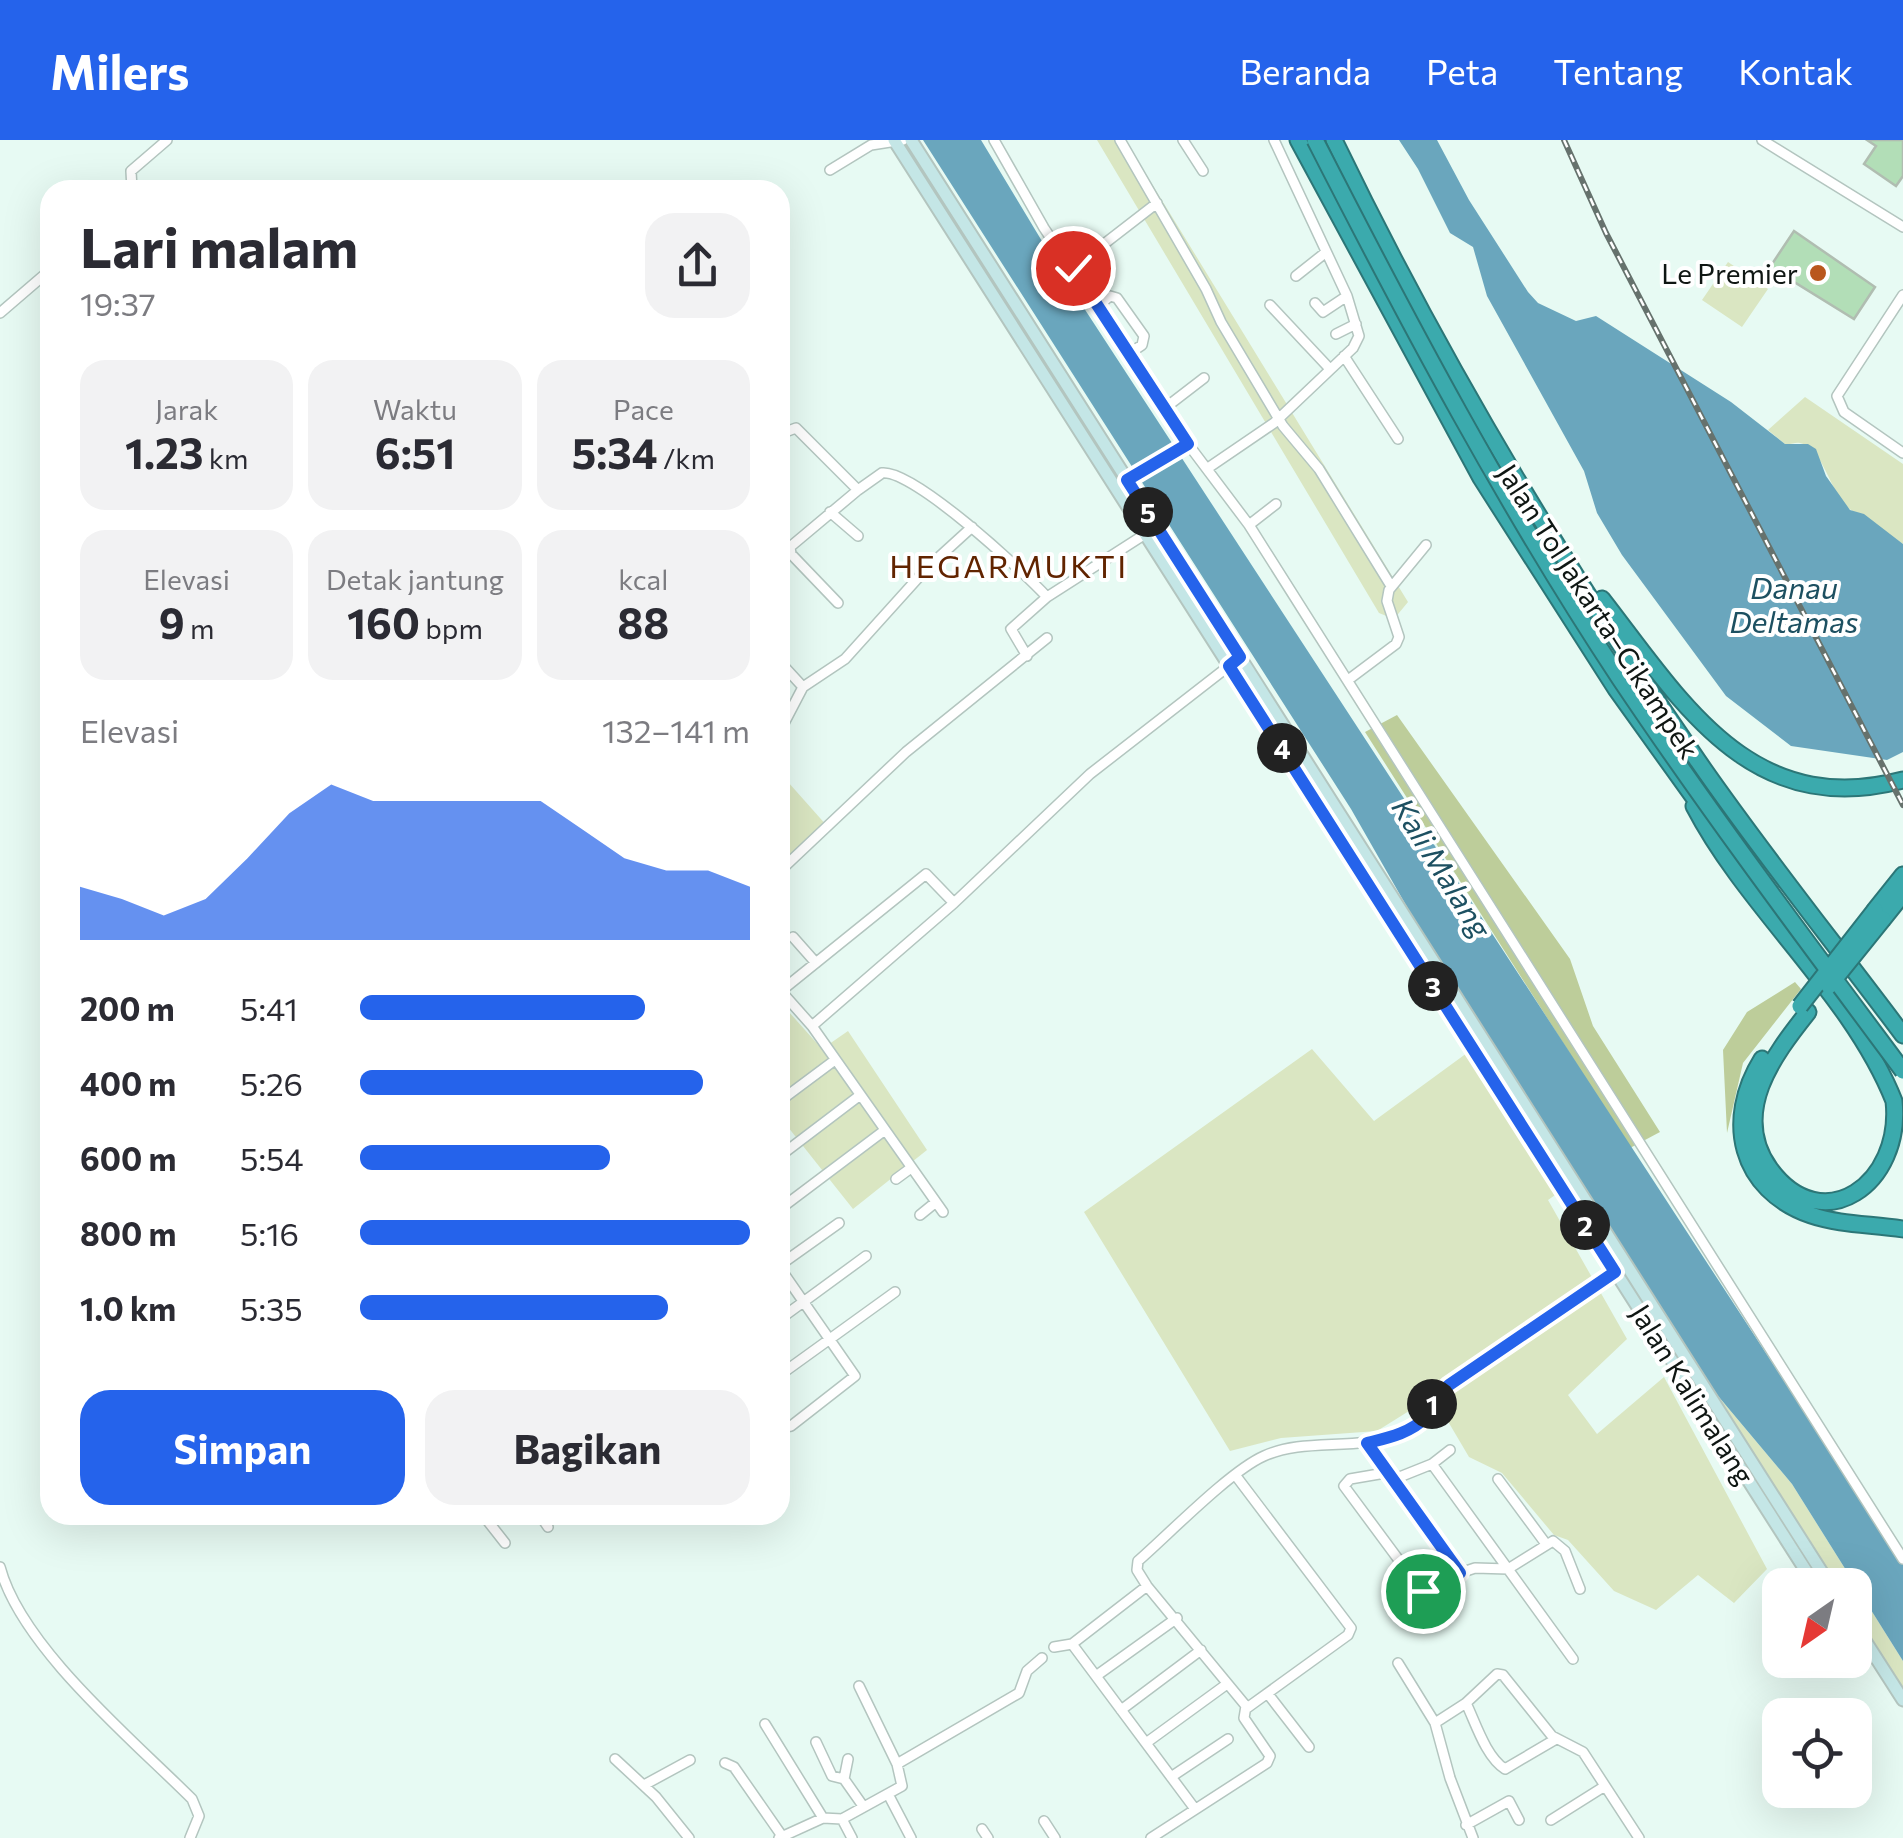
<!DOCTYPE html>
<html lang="id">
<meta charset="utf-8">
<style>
body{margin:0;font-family:Commissioner,sans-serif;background:#f2f2f3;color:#2b2b33;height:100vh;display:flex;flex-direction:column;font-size:38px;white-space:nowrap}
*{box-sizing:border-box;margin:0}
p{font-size:32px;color:#7c7c81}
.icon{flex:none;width:55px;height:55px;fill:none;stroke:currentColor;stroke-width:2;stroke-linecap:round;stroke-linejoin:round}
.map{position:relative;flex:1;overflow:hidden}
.details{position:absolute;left:40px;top:40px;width:750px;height:1345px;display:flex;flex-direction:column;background:#fff;border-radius:30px;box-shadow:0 10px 40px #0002}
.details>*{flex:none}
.needle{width:65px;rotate:214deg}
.buttons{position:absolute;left:1762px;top:1428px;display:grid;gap:20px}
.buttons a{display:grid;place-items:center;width:110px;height:110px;border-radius:20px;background:#fff;box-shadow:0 10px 40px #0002;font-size:50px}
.pin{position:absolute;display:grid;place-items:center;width:85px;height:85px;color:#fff;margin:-42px;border:5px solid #fff;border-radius:50%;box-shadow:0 2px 10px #0007}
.km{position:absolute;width:50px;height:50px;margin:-25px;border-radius:50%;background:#222;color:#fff;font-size:28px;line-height:50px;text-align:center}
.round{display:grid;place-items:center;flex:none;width:105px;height:105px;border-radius:30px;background:#f2f2f3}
.head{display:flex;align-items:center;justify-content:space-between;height:170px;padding:0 40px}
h1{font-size:55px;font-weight:700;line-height:75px}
.stats{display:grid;grid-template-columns:repeat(3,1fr);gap:15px;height:170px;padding:10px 40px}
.stats div{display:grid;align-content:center;border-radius:25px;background:#f2f2f3;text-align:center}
.stats b{font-size:42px;font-weight:700}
.stats small{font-size:28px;font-weight:400}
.stats p{font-size:28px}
.chart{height:280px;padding:20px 40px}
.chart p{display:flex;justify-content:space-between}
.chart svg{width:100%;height:180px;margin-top:10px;fill:#2563eb;opacity:.7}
.button{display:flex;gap:20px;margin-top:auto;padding:20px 40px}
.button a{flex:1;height:115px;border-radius:30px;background:#2563eb;color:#fff;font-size:40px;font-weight:700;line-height:115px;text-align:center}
.button a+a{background:#f2f2f3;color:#2b2b33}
ul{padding:0 40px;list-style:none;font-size:32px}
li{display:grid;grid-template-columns:160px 120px 1fr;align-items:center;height:75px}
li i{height:25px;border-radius:12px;background:#2563eb}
header{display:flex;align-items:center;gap:60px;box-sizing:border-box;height:140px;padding:0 50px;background:#2563eb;color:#fff}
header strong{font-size:48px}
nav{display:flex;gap:55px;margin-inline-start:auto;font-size:35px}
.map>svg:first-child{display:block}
</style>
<header>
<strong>Milers</strong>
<nav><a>Beranda</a><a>Peta</a><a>Tentang</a><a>Kontak</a></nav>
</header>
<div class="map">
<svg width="1903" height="1698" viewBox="0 0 1903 1698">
<rect width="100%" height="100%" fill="#e7faf3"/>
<path fill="#dae6c2" d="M1097,0h28l283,462 -14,17 -15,-6z
M1728,122l40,27 -26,38 -40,-27z
M1805,257l98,67v80c-17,-12 -36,-23 -52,-34 -21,-14 -27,-63 -51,-67 -5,-1 -10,2 -15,1l-17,-14z
M780,633l48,54 -48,46z
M780,862l42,47 26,-18 79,119 -74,59 -73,-92z
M1482,902l92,140 -26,18 79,139 -59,56 29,39 67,-57 103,192 -33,34 -36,-28 -42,35 -42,-19 -46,-51 -14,-5 -52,-62 -33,-16 -36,-61 -56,35 -96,7 -51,13 -146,-239 228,-163 62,72z
M1698,1232l94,112 111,177v39l-48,-75v-40h-25z"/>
<path fill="#bdcd9a" d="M1397,575l173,244 23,67 67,106 -30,16 -265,-416z
M1795,842l6,7 -58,74 -16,70 -4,-83 24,-38z"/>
<path fill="#6aa6bd" d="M923,0h58l82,136 840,1287v98l-111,-177 -94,-112 -215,-332 -132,-231z
M1399,0h38l32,60 59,92 10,11 38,18 20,-5 135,86 54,42h23l8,5 10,27 24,34 14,4 39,30v208l-16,8 -96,-14 -65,-50 -104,-141 -25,-42 -13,-42 -97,-175 -14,-49 -23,-14 -32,-64z"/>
<path fill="#b2deb7" stroke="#b0bdb1" stroke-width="2.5" d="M1867,0h36v36l-7,10 -32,-22 12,-18z
M1794,91l81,56 -21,32 -84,-52z"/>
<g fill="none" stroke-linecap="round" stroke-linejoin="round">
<defs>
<path id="minor" d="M994,0l50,88 144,216 61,81 654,1034
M1120,0l86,149 15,33 62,104 36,43 72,117
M1183,0l20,31
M1762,0l141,87
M830,30l41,-25 32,-5
M132,50l-1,-19 36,-31
M1073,128l84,-65
M1296,136l29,-23
M1903,155l-66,101 7,16 59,41
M1315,163l8,9 24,-16
M1270,165l60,64
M1098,166l12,-10 7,2 27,38 -2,9 -12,8
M0,173l50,-43
M1336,194l20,-10
M1344,216l54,83
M1165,268l39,-30
M780,294l16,-6 62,62 24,-17c31,-4 141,98 165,124l103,-66
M1208,328l66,-45 79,-75 6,-12 -12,-40 -73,-156
M1127,340l61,-36
M830,372l28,24
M1249,385l27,-21
M838,463l-47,-49 -1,-7 68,-57
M1027,516l-16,-27 36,-32
M780,522l23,25
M1348,540l48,-36 3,-7 -12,-36 2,-11 37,-45
M780,591l23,-44 42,-28 82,-91 45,-41
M780,731l126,-119 141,-114
M793,797l23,26
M780,850l32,36 142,-123 136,-129 144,-112
M781,851l145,-117 28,29
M812,886l131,186
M780,961l55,-41
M780,1016l79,-60
M896,1039l15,-11
M780,1069l105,-79
M920,1075l16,-13
M780,1125l59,-42
M780,1128l75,108 -64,50 -11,2
M780,1179l86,-63
M780,1235l115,-83
M1367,1303l25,37 40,-16 141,195
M1432,1324l18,-14
M1385,1333l-35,6 -6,7 77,104 9,2 30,-19
M1236,1336l115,152 -3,7 -101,73
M1498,1339l48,65
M1392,1340l68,93 15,-5 33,1 45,-28 12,10 15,38
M483,1375l22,28
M540,1375l8,12
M581,1377l3,-2
M0,1427c21,80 133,173 192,232l7,17 -9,22
M1072,1504l123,165
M1054,1507l18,-3 75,-58
M1398,1523l37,60
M1096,1536l81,-58
M1268,1554l41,53
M1466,1563l31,-29 6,1 49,61 31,16 56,86
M1121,1570l80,-60
M765,1584l58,94
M816,1602l16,34 12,3
M1146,1603l81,-59
M615,1619l41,38 33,41
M848,1619l-4,20 19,27
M725,1623l9,4 48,69
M897,1624l122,-71 8,-22 15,-13
M1171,1637l57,-38
M644,1645l46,-25
M888,1654l23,44
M842,1679l10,19
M1551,1680l54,-34
M1044,1681l11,17
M1466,1685l43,-24 10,19
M982,1689l6,9
M779,1698l44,-20 19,1 60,-33 -5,-22 -38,-78
M1151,1698l116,-75 3,-7 -26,-38 2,-12 -99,-120 -10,-16 1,-9c31,-27 92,-90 126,-105 42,-19 94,-4 137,-23 25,-11 29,-32 48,-48l177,-121
M1473,1698l-23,-60 -15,-55 31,-20c10,21 20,54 39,66l51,-30"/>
<path id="secondary" d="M894,0l921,1445
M911,0l919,1445
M1855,1485l48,75"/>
<path id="motorway" d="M1298,0l183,338 135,211 89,124
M1334,0c104,216 228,424 364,621 65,94 137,183 205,274
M1602,459c80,103 148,221 301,181
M1694,666c54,104 157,187 200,295 9,82 -71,140 -124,68 -40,-56 3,-113 38,-157
M1875,770l28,-35
M1883,779l20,-25
M1762,919c-38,61 -23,131 49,156 29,10 62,9 92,14"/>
</defs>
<use href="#minor" stroke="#b3c5bf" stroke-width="12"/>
<use href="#secondary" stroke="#b3c5bf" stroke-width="15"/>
<use href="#motorway" stroke="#2c7677" stroke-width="19"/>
<use href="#minor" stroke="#fff" stroke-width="9"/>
<use href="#secondary" stroke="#c4e6e6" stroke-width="11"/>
<use href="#motorway" stroke="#3baaad" stroke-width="15"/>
<defs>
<path id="rail" d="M1564,0l42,93 297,572"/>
</defs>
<use href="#rail" stroke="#66726d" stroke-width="6"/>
<use href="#rail" stroke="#fff" stroke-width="2.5" stroke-dasharray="8" stroke-linecap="butt"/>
<defs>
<path id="motorway-bridge" d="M1315,0c94,184 191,367 305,539 90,134 187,263 283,392
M1829,846l54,-67
M1800,866l75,-96"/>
</defs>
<use href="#motorway-bridge" stroke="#2c7677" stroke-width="19" stroke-linecap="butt"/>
<use href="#motorway-bridge" stroke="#3baaad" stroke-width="15"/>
</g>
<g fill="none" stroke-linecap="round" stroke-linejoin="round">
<defs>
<path id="route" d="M1073,128l115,176 -61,36 113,177 -11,9 386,606 -166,113c-13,10 -13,21 -23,32 -15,16 -39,21 -59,26l93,130 -30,19 -7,-1"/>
</defs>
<use href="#route" stroke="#fff" stroke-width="20"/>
<use href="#route" stroke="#2563eb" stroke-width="12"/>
</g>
<circle fill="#b9571d" stroke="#fff" stroke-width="4" cx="1818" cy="133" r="10"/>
<g text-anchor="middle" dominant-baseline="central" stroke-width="8" stroke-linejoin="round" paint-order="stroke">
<g font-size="28" fill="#0f1613" stroke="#fff" text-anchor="end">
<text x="1798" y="133">Le Premier</text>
</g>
<g font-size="28" fill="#0f1613" stroke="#fff">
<text transform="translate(1599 471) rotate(57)">Jalan Tol Jakarta–Cikampek</text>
<text transform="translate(1693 1254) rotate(58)">Jalan Kalimalang</text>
</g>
<g font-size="30" font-style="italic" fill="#1d5061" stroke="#fff">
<text x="1794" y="446">Danau<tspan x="1794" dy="34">Deltamas</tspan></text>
<text transform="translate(1443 727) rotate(58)">Kali Malang</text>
</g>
<g font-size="32" letter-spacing="2.5" fill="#612400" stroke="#fff">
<text x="1009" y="425">HEGARMUKTI</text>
</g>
</g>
</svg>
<div class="buttons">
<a><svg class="needle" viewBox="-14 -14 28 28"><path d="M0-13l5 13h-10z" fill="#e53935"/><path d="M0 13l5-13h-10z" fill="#7c7c81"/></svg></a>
<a><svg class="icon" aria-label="locate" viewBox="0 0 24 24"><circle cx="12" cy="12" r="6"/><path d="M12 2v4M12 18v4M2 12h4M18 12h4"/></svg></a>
</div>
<div class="pin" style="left:1423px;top:1451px;background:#1e9e55"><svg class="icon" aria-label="arrive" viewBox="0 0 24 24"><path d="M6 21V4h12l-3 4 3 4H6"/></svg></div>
<div class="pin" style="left:1073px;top:128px;background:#d93025"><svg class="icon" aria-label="check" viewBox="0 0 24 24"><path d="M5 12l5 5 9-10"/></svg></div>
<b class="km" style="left:1432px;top:1264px">1</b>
<b class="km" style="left:1585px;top:1085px">2</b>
<b class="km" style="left:1433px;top:846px">3</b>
<b class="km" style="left:1282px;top:608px">4</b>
<b class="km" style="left:1148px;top:372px">5</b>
<section class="details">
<div class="head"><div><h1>Lari malam</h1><p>19:37</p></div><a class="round"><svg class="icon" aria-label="share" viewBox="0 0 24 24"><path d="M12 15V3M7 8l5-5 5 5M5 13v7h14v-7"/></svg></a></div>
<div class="stats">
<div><p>Jarak</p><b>1.23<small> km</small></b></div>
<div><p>Waktu</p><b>6:51</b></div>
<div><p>Pace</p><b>5:34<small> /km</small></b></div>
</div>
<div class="stats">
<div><p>Elevasi</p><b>9<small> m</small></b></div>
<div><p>Detak jantung</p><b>160<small> bpm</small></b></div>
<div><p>kcal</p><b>88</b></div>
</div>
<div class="chart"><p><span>Elevasi</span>132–141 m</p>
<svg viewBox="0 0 160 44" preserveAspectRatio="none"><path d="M0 44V31L10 34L20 38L30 34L40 24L50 13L60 6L70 10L80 10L90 10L100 10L110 10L120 17L130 24L140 27L150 27L160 31V44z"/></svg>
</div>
<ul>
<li><b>200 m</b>5:41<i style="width:73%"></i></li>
<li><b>400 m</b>5:26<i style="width:88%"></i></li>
<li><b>600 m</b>5:54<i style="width:64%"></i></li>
<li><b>800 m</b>5:16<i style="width:100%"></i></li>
<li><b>1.0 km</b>5:35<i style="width:79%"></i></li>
</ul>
<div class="button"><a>Simpan</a><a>Bagikan</a></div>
</section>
</div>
